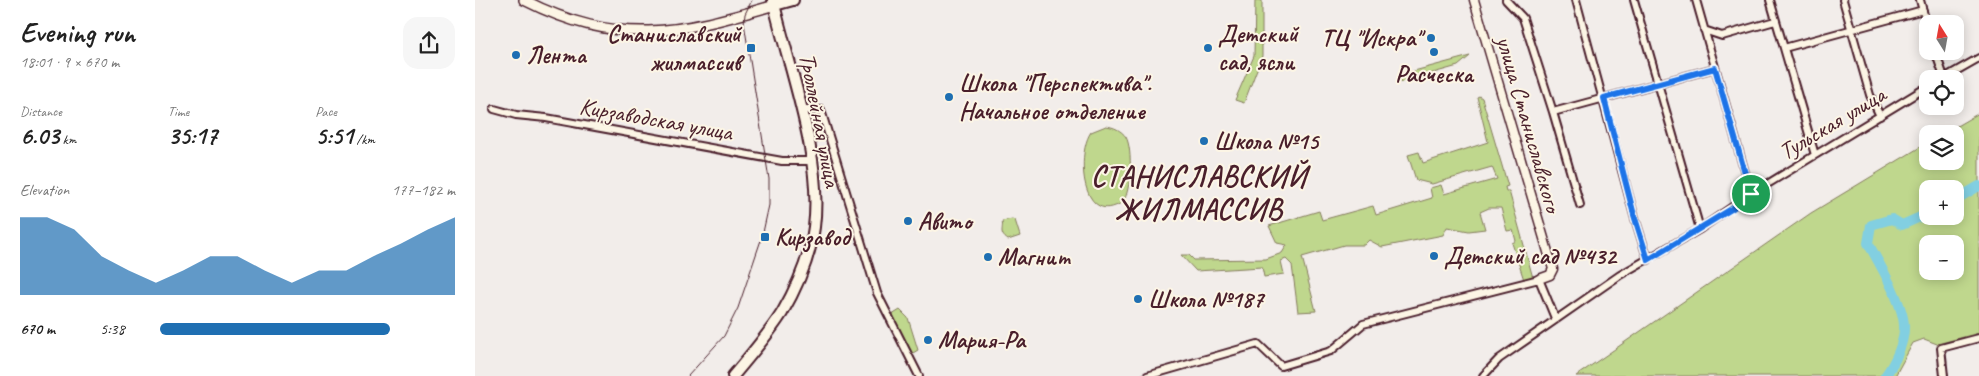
<!DOCTYPE html>
<meta charset="utf-8">
<style>
body{margin:0;font-family:Caveat,sans-serif;background:#f6f6f6;color:#222;height:100vh;display:flex;flex-direction:column;font-size:19px;white-space:nowrap}
*{box-sizing:border-box;margin:0}
p{font-size:16px;color:#767676}
.icon{flex:none;width:28px;height:28px;fill:none;stroke:currentColor;stroke-width:2;stroke-linecap:round;stroke-linejoin:round}
.map{position:relative;flex:1;overflow:hidden}
.panel{display:flex;flex-direction:column;background:#fff;width:475px}
.panel>*{flex:none}
.needle{width:32px;rotate:349deg}
.buttons{position:absolute;left:1444px;top:15px;display:grid;gap:10px}
.buttons a{display:grid;place-items:center;width:45px;height:45px;border-radius:10px;background:#fff;box-shadow:0 2px 12px #0003;font-size:25px}
.pin{position:absolute;display:grid;place-items:center;width:42px;height:42px;color:#fff;margin:-21px;border:2px solid #fff;border-radius:50%;box-shadow:0 1px 5px #0007}
.round{display:grid;place-items:center;flex:none;width:52px;height:52px;border-radius:15px;background:#f6f6f6}
.overview{display:flex;align-items:center;justify-content:space-between;height:85px;padding:0 20px}
h1{font-size:28px;font-weight:800;line-height:38px}
.metrics{display:grid;grid-template-columns:repeat(3,1fr);gap:8px;height:85px;padding:5px 20px}
.metrics div{display:grid;align-content:center}
.metrics b{font-size:25px;font-weight:800}
.metrics small{font-size:14px;font-weight:400}
.metrics p{font-size:14px}
.chart{height:140px;padding:10px 20px}
.chart p{display:flex;justify-content:space-between}
.chart svg{width:100%;height:90px;margin-top:5px;fill:#1f6fb2;opacity:.7}
ul{padding:0 20px;list-style:none;font-size:16px}
li{display:grid;grid-template-columns:80px 60px 1fr;align-items:center;height:38px}
li i{height:12px;border-radius:6px;background:#1f6fb2}
main{display:flex;flex:1;min-height:0}
.map>svg:first-child{display:block}
</style>
<main>
<section class="panel">
<div class="overview"><div><h1>Evening run</h1><p>18:01 · 9 × 670 m</p></div><a class="round"><svg class="icon" aria-label="share" viewBox="0 0 24 24"><path d="M12 15V3M7 8l5-5 5 5M5 13v7h14v-7"/></svg></a></div>
<div class="metrics">
<div><p>Distance</p><b>6.03<small> km</small></b></div>
<div><p>Time</p><b>35:17</b></div>
<div><p>Pace</p><b>5:51<small> /km</small></b></div>
</div>
<div class="chart"><p><span>Elevation</span>177–182 m</p>
<svg viewBox="0 0 160 44" preserveAspectRatio="none"><path d="M0 44V6L10 6L20 12L30 25L40 32L50 38L60 32L70 25L80 25L90 32L100 38L110 32L120 32L130 25L140 19L150 12L160 6V44z"/></svg>
</div>
<ul>
<li><b>670 m</b>5:38<i style="width:78%"></i></li>
</ul>
</section>
<div class="map">
<svg width="1504" height="376" viewBox="0 0 1504 376">
<rect width="100%" height="100%" fill="#f2edea"/>
<filter id="ink" filterUnits="userSpaceOnUse"><feTurbulence type="fractalNoise" baseFrequency=".02" numOctaves="2"/><feDisplacementMap in="SourceGraphic" scale="10" xChannelSelector="R" yChannelSelector="G"/><feConvolveMatrix kernelMatrix="1 2 1 2 8 2 1 2 1" color-interpolation-filters="sRGB"/></filter>
<g filter="url(#ink)">
<path fill="#bfd78d" stroke="#847b5c" fill-rule="evenodd" d="M780,0h7v56l-18,47 -9,-3 19,-44z
M995,56l-12,10 -57,16 -2,-7z
M1004,96l3,2 26,88 -3,1 1,4h3l24,87 -9,2 -12,-37 4,-2 -3,-11 -6,1 -6,-23h-12l-9,4 5,17 -16,2 -22,-4 -4,8 -61,12 -13,-7 -5,5h-20l-42,12 14,54 -18,1 -6,-47 -6,-6 -5,2 3,13 -20,3 -2,-10 -66,4 -15,-16h8l5,5 72,-1 16,-6 5,-8 -10,-2 -8,-17 50,-15 3,9 51,-14 3,9 56,-17 -2,-10 11,-3 3,9 53,-15 -5,-12 -60,17 -16,-4 -8,-25 11,-3 4,11 65,-21 -11,-45z
M1504,113v220l-42,11 -13,-5 -11,4 -18,33h-319l235,-163 116,-70v18h28v-27h-12zM1452,189h28v27h-28zM1452,244h28v27h-28z
M631,126c8,1 15,4 20,11 7,13 5,54 -3,65 -42,27 -47,-49 -32,-70z
M537,219l3,1 5,16 -12,4c-10,-7 -4,-11 -6,-19z
M425,310l8,8 10,32 -5,3h-2l-19,-38z"/>
<g fill="none" stroke-linecap="round" stroke-linejoin="round">
<path stroke="#82cfe1" stroke-width="10" d="M1480,200l24,-14
M1410,376c10,-13 20,-35 19,-51 -1,-22 -25,-62 -36,-82l3,-18 21,-6 10,6 25,-11"/>
<defs>
<path id="minor" d="M1031,0l17,18 30,94 27,93
M1101,0l58,215 14,45
M1159,0l66,229
M1221,0l55,194
M1295,0l45,155
M1368,0l27,95 10,21
M1445,0l7,26
M1229,30l18,6 53,-15
M1309,48l139,-38
M1460,51l9,26
M1467,79l37,-21
M19,109l22,6 30,3 236,43h30
M326,110h20l56,183 42,83
M1078,112l162,-44
M672,376l111,-32 23,22 50,-15 32,-27 176,-45 16,39
M1008,376l16,-17 121,-84 80,-46 51,-35 176,-107
M1469,376l-3,-28 38,-10"/>
<path id="tertiary" d="M999,0l79,269 -3,6 -11,4"/>
<path id="secondary" d="M49,0c94,48 155,33 251,5"/>
<path id="primary" d="M300,5l18,-5
M258,376c17,-20 35,-41 49,-63 15,-26 28,-56 32,-86 9,-69 -25,-158 -41,-227"/>
</defs>
<use href="#minor" stroke="#4a1f2b" stroke-width="10"/>
<use href="#tertiary" stroke="#4a1f2b" stroke-width="11"/>
<use href="#secondary" stroke="#4a1f2b" stroke-width="12"/>
<use href="#primary" stroke="#4a1f2b" stroke-width="14"/>
<use href="#minor" stroke="#fcf5e5" stroke-width="6"/>
<use href="#tertiary" stroke="#fcf5e5" stroke-width="8"/>
<use href="#secondary" stroke="#fcf5e5" stroke-width="9"/>
<use href="#primary" stroke="#fcf5e5" stroke-width="10"/>
<path stroke="#4a1f2b" stroke-width="1" d="M213,376l36,-40 14,-28 24,-71 7,-32v-26l-25,-156 1,-9 7,-14"/>
</g>
</g>
<g fill="none" stroke-linecap="round" stroke-linejoin="round" filter="url(#ink)">
<defs>
<path id="route" d="M1240,68l36,126 -18,14 -85,52 -14,-45 -30,-117z"/>
</defs>
<use href="#route" stroke="#fff" stroke-width="10"/>
<use href="#route" stroke="#1a73e8" stroke-width="6"/>
</g>
<g fill="#1f6fb2" stroke="#fcf5e5" stroke-width="2">
<circle cx="956" cy="38" r="5"/>
<rect x="271" y="43" width="10" height="10" rx="2.5"/>
<circle cx="733" cy="48" r="5"/>
<circle cx="959" cy="52" r="5"/>
<circle cx="41" cy="55" r="5"/>
<circle cx="474" cy="97" r="5"/>
<circle cx="729" cy="141" r="5"/>
<circle cx="433" cy="221" r="5"/>
<rect x="285" y="232" width="10" height="10" rx="2.5"/>
<circle cx="959" cy="256" r="5"/>
<circle cx="513" cy="257" r="5"/>
<circle cx="663" cy="299" r="5"/>
<circle cx="453" cy="340" r="5"/>
</g>
<g text-anchor="middle" dominant-baseline="central" stroke-width="4" stroke-linejoin="round" paint-order="stroke">
<g font-size="24" font-weight="bold" fill="#4a1f2b" stroke="#fcf5e5" text-anchor="start">
<text x="266" y="34" text-anchor="end">Станиславский<tspan x="266" dy="28">жилмассив</tspan></text>
<text x="743" y="34">Детский<tspan x="743" dy="28">сад, ясли</tspan></text>
<text x="946" y="38" text-anchor="end">ТЦ "Искра"</text>
<text x="51" y="55">Лента</text>
<text x="959" y="74" text-anchor="middle">Расческа</text>
<text x="484" y="83">Школа "Перспектива".<tspan x="484" dy="28">Начальное отделение</tspan></text>
<text x="739" y="141">Школа №15</text>
<text x="443" y="221">Авито</text>
<text x="300" y="237">Кирзавод</text>
<text x="969" y="256">Детский сад №432</text>
<text x="523" y="257">Магнит</text>
<text x="673" y="299">Школа №187</text>
<text x="463" y="340">Мария-Ра</text>
</g>
<g font-size="24" fill="#4a1f2b" stroke="#fcf5e5">
<text transform="translate(181 119) rotate(10)">Кирзаводская улица</text>
<text transform="translate(345 120) rotate(79)">Троллейная улица</text>
<text transform="translate(1357 123) rotate(-31)">Тульская улица</text>
<text transform="translate(1054 124) rotate(74)">улица Станиславского</text>
</g>
<g font-size="29" font-weight="bold" letter-spacing="1" fill="#4a1f2b" stroke="#fcf5e5">
<text x="724" y="176">СТАНИСЛАВСКИЙ<tspan x="724" dy="33">ЖИЛМАССИВ</tspan></text>
</g>
</g>
</svg>
<div class="buttons">
<a><svg class="needle" viewBox="-14 -14 28 28"><path d="M0-13l5 13h-10z" fill="#e53935"/><path d="M0 13l5-13h-10z" fill="#767676"/></svg></a>
<a><svg class="icon" aria-label="locate" viewBox="0 0 24 24"><circle cx="12" cy="12" r="6"/><path d="M12 2v4M12 18v4M2 12h4M18 12h4"/></svg></a>
<a><svg class="icon" aria-label="layers" viewBox="0 0 24 24"><path d="M12 4l9 5-9 5-9-5zM3 14l9 5 9-5"/></svg></a>
<a>+</a>
<a>−</a>
</div>
<div class="pin" style="left:1276px;top:194px;background:#1e9e55"><svg class="icon" aria-label="arrive" viewBox="0 0 24 24"><path d="M6 21V4h12l-3 4 3 4H6"/></svg></div>
</div>
</main>
